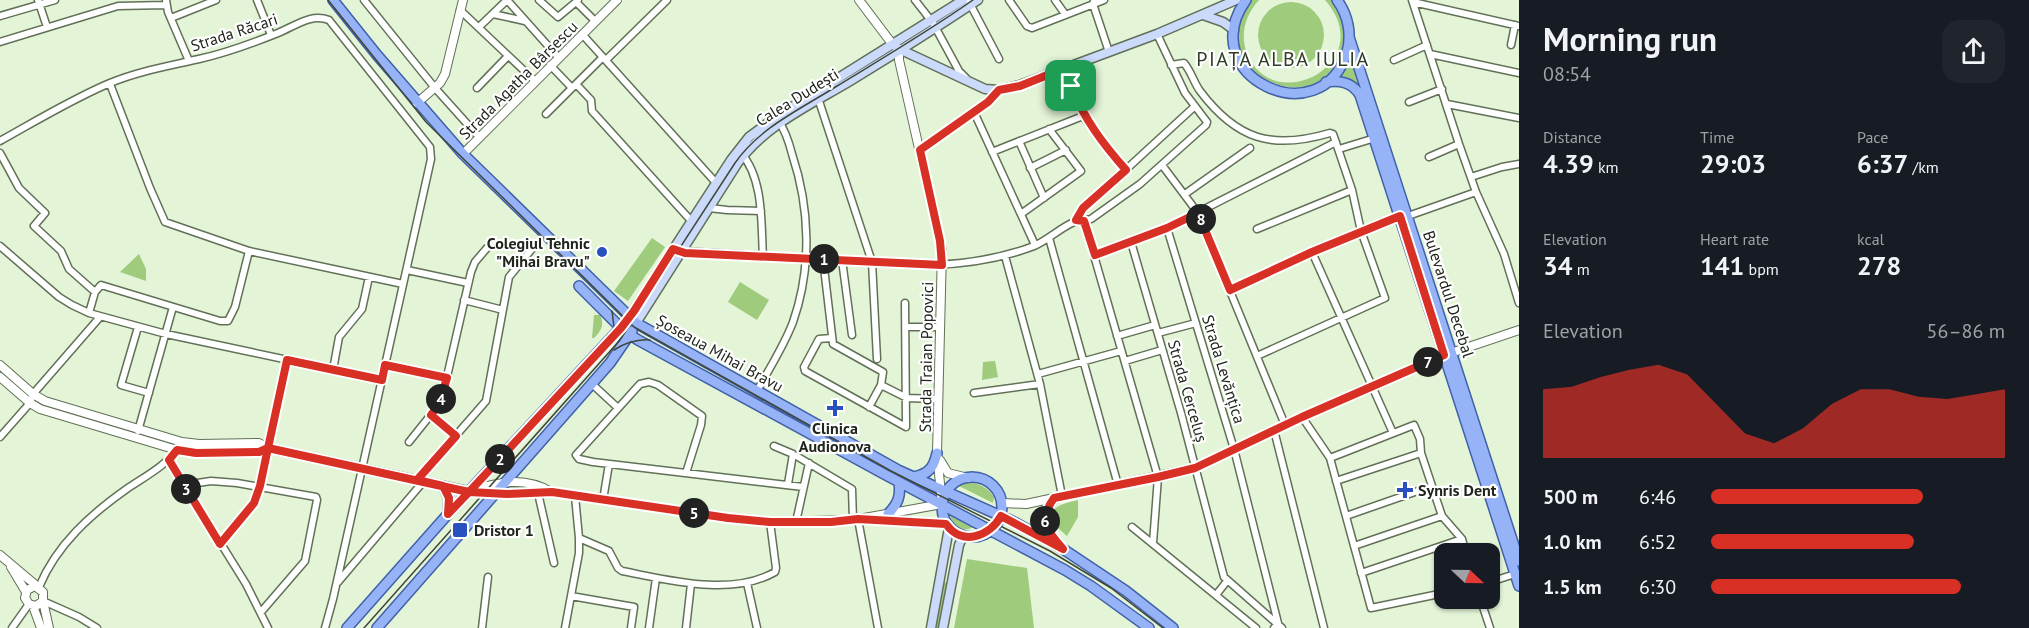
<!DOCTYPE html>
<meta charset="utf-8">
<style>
body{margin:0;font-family:"PT Sans",sans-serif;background:#20242c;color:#f1f3f6;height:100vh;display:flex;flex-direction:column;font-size:22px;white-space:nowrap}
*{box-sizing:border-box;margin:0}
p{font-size:20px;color:#9ea1a6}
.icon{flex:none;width:33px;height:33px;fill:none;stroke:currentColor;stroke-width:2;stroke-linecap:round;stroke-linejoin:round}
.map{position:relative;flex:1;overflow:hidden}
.side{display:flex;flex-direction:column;background:#171b24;width:510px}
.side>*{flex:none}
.needle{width:39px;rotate:112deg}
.tools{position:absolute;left:1434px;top:543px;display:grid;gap:12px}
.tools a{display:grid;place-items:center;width:66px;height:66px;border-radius:12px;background:#171b24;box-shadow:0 2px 4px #0004;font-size:30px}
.pin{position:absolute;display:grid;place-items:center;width:51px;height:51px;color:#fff;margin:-26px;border-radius:12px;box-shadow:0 3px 9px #0006}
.km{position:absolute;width:30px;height:30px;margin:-15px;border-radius:50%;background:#222;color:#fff;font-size:16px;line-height:30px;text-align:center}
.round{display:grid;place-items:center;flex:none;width:63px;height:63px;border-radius:18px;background:#20242c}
.overview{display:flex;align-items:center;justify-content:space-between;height:102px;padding:0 24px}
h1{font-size:33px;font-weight:700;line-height:45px}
.figures{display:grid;grid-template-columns:repeat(3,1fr);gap:9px;height:102px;padding:6px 24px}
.figures div{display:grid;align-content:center}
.figures b{font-size:26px;font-weight:700}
.figures small{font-size:16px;font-weight:400}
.figures p{font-size:16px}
.chart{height:168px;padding:12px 24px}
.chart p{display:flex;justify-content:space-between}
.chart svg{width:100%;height:108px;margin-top:6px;fill:#d93025;opacity:.7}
ul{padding:0 24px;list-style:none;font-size:20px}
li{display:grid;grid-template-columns:96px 72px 1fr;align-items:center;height:45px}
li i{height:15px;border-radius:8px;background:#d93025}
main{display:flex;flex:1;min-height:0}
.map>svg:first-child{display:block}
</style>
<main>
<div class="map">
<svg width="1519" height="628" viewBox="0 0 1519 628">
<rect width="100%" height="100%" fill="#e3f4d7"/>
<path fill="#9fcb7d" d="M1252,0h7c-12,13 -18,30 -14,47 21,75 137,18 80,-47h6c11,14 16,31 11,48 -22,83 -145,20 -90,-48z
M1258 35a33 33 0 1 1 66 0a33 33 0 1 1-66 0Z
M1351,56l10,28 -2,1 -13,-8 -9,-1z
M652,238l13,9 -37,54 -14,-10z
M139,254l7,15v12l-26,-9z
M740,282l29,18 -12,20 -29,-18z
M594,315h6c5,10 1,16 -6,23h-2z
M995,361l3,16 -16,3 1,-18z
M965,483c13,-1 22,4 29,14l-1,6 -34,-17z
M1078,500v17l-11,19 -17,-15c2,-17 14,-17 28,-21z
M949,512l25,15c-14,7 -22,-2 -25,-15z
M967,559l60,9 7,60h-80z
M944,581l2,2 2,-1 -8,46h-5z"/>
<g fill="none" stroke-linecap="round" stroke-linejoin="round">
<defs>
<path id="minor" d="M38,0l9,27
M166,0l2,12 21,49
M257,0l14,35
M364,0l71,88 44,49
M507,0l51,57
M539,0l19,17 18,-15
M578,0l-2,2 19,19
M915,0l18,23 26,48 7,7
M968,0l31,59
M1009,0l18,26 5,2 72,-28
M1055,0l10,14
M1412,0l47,144 17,48 28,62 15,49
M1094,1l-1,3 16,48
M1413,2l106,24
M460,10l75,71
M493,14l32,7
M0,16l55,-16
M171,18l45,-18
M479,27l28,-27
M582,34l136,151
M0,42l118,-36 48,-1
M1511,45l4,-20
M1430,54l89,19
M606,60l61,-60
M1394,60l33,-15
M550,65l22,23
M1171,65l13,-2c7,8 10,20 16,28 37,49 72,59 130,42l3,1 19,56 9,41 24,67 -128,58
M1065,68l18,48 24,32 19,22
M110,84l40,104 15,34 84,29 154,33
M576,84l15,16 1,11 102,113
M477,88l31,-32
M817,95l55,167 5,97
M1409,102l33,-13
M1447,104l72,14
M974,112l61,133
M546,114l57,-57
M0,141c36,-20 72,-42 110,-58 29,-12 59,-17 89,-24 27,-6 54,-16 79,-26 17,-7 33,-20 51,-13l101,127 1,12 -98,440 -8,29
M1019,141l25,57
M1339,149l36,-11
M992,152l91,-36
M0,153l19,35 26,25 -11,13 27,25 8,18 26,23
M741,153c23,26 20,71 22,104
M1429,157l30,-13
M1162,165l36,48 87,212
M1030,168l36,-18
M1471,177l31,-10 17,-3
M1185,194l65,-46
M709,208l18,2 34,1
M1021,214l60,-43 -32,-42
M1408,216l68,-24
M1076,220l7,-11 111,-102
M1084,221l74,256 -5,66
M1167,228l67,221 44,174 -4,5
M1257,229l95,-39
M1049,238l69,247
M1131,242l50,171 43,164 58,51
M0,246l59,51 13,8 17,8 77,21 216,46
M678,251l252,14c36,-1 70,-6 104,-19 14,-6 26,-18 40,-24 5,-3 11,-1 17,-3l49,-35 66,-59 1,-3 -22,-29 -28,-59
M1312,252l81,181
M1095,255l72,-27 169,-86
M1005,256l35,128 22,112
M823,259l10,85 50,28 -2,13
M842,260l10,75
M407,270l61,13
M1230,290l82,-38 88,-36
M464,300l39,10
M89,313l6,-21 6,-7 119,36h8l7,-14 14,-56
M138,327l-17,58 28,8
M906,327h33
M1158,333l38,-10
M1117,336l38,-11
M832,338l-13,1 -15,28 1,4 101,56 -1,-124
M1125,361l37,-11
M385,365l62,13
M333,370l6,-33 23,-28 7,-32
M1038,374l83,-23
M592,384l26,24
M757,391c12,-22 27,-45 36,-69 19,-54 17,-114 -1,-168 -3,-12 -7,-24 -14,-34
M974,393l66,-9
M869,407l12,-22 26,13 31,1
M431,415l25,21
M1302,417l28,41 41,150 73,-15
M1274,430l50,198
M138,431l35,-124
M0,437l30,-34 3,-9 67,-77
M409,442l24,-30 10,-18 28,-122 4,-10 12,-14
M774,446l19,8 59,35 1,31
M1330,458l84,-33 6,14 1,14 21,63 20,23 4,15
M169,460l77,124 22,44
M686,473l15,-48 1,-9 -44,-31 -9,-3 -9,2 -64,71 3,4 14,3 210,25
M417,480l69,-79 23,-124 27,-33
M1336,481l85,-28
M788,484l5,-30
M184,485l27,-4 26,2 79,14 1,3 -12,61 -44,51
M538,493l16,70
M603,500l6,-36
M1346,516l86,-30
M858,519l20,109
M796,522l13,-59
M1132,527l124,101
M579,538l30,13 9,17 4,3c47,9 109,26 153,1l1,-4 -6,-46
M221,544l27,-33 9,-16 30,-135
M1354,546l88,-30
M1361,573l101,-34
M338,582l85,-100
M1490,582l25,-8
M747,583l10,45
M39,587c18,-43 52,-73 89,-99 18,-12 39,-23 51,-41
M1216,595l11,-14
M571,596l63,11 -3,21
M1480,598l10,30
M43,601l36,16 18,11
M12,628l17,-24
M482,628l6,-51
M565,628l14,-75v-15l-4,-42
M649,628l7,-50
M686,628l5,-44"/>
<path id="tertiary" d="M859,0l34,45
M417,103l23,-20 5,-9 18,-74
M920,150l68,-48 11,-12
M463,154l154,-154
M0,365l33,29 12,7 137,41 17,2 60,-1 9,5 211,45 73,-1 176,26 42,4 83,-2 89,-16 -5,-51 5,-203 -43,-190v-10
M0,377l30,26 10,6 137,41 20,3 62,-1 9,-4
M940,460l8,13 20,5
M470,491c27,-9 55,-15 81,1
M1003,503l23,1 169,-36 107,-51 134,-59 83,-28
M871,520l76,4
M0,555l38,32
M11,567l15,25
M43,601l-7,5 -7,-2 -4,-6 2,-8 8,-4 8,6v9l6,27
M33,606l8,22"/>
<path id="secondary" d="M1203,15l20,7 11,8
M897,48l88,41 14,1 21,-5 137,-51 79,-34
M629,318l102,-158 18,-23 27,-20 187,-117
M636,323l101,-159c28,-39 73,-59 113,-83 43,-26 86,-53 128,-81
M931,628l18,-100
M943,628l16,-83 4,-9"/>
<path id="primary" d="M333,0l44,55 86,99 173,169 262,147 114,51 51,28 63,42 47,37
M1246,0c-54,76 75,137 101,52 5,-18 1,-37 -10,-52
M1349,37l170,524
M1326,82c14,-2 26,0 34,13l159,491
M579,286l44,44 15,10 248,135 179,95 26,16 58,42
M914,477c15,-3 20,-10 23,-24
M942 507a30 30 0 1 1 60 0a30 30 0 1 1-60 0Z
M443,486l6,12 -1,16
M1054,498c-14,19 -10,30 5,47
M888,514c10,-10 13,-18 11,-32
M347,628l101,-114 176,-190
M377,628l233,-265 22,-32"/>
</defs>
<use href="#minor" stroke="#617057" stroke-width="9"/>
<use href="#tertiary" stroke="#617057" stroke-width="10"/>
<use href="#secondary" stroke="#617057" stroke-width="11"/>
<use href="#primary" stroke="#4061a8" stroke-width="12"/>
<use href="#minor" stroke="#fff" stroke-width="6"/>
<use href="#tertiary" stroke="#fff" stroke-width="8"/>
<use href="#secondary" stroke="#cbd9fb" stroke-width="8"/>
<use href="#primary" stroke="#97b3f8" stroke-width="9"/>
<path stroke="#3f473a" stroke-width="1.5" d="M328,0l98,122 208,205 257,144 159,80 61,37 52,40
M610,346l5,-11 -3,-24
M614,350c11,-7 22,-11 36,-10
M364,628l256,-288 115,-177c25,-36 66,-54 102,-77 46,-28 92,-55 136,-86"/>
</g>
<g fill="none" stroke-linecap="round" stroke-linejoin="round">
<defs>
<path id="route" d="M1071,86l-6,-18 -45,18 -21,4 -11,12 -68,48 20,91 2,24 -257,-12 -12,-4 -39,62 -13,17 -152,164c-67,-15 -134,-29 -201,-44l-8,38 -6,17 -34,41 -51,-84 8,-10 19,3 63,-1 9,-4 19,-88 95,20 3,-15 62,13 -8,26 -8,11 25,21 -39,44 26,6 6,12 -1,16 21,-22 38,2 45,-2 176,26 42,4h61l27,-3 88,5c16,23 44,12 55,-8l62,33c-16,-18 -25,-29 -9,-51l104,-21 37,-9 107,-51 142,-62 -44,-139 -88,36 -82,38 -32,-77 -31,15 -72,27 -11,-34 -8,-1 7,-12 43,-38c-23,-26 -42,-51 -55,-84"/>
</defs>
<use href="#route" stroke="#fff" stroke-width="12"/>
<use href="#route" stroke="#d93025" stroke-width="8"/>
</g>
<g fill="#2851bf" stroke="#fff" stroke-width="2">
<circle cx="602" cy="252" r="6"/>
<path d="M832 399h6v6h6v6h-6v6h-6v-6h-6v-6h6z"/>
<path d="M1402 481h6v6h6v6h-6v6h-6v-6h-6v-6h6z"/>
<rect x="452" y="522" width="16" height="16" rx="3"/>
</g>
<g text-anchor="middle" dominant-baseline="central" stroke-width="4.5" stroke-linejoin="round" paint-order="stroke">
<g font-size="16" fill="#20261c" stroke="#fff">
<text transform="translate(234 32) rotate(-18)">Strada Răcari</text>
<text transform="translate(518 80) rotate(-45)">Strada Agatha Bârsescu</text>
<text transform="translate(797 97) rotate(-32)">Calea Dudești</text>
<text transform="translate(1449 294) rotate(72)">Bulevardul Decebal</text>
<text transform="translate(720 353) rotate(29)">Șoseaua Mihai Bravu</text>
<text transform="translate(926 357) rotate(-89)">Strada Traian Popovici</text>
<text transform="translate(1224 369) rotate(73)">Strada Levănțica</text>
<text transform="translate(1188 391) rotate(74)">Strada Cerceluș</text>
</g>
<g font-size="16" font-weight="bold" fill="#20261c" stroke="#fff" text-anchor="start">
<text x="590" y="243" text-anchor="end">Colegiul Tehnic<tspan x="590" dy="18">"Mihai Bravu"</tspan></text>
<text x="835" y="428" text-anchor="middle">Clinica<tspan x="835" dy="18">Audionova</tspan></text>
<text x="1418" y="490">Synris Dent</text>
<text x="474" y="530">Dristor 1</text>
</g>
<g font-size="20" letter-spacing="1.5" fill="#2e3b25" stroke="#fff">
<text x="1283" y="59">PIAȚA ALBA IULIA</text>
</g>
</g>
</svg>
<div class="tools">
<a><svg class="needle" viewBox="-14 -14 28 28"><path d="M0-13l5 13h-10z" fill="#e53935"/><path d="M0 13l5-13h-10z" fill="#9ea1a6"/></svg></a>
</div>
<div class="pin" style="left:1071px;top:86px;background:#1e9e55"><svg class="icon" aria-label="arrive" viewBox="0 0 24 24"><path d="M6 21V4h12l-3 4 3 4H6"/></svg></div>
<b class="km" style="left:824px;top:259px">1</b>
<b class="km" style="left:500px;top:459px">2</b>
<b class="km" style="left:186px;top:489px">3</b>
<b class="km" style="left:441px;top:399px">4</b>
<b class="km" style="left:694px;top:513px">5</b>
<b class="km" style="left:1045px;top:521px">6</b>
<b class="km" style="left:1428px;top:362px">7</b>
<b class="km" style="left:1201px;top:219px">8</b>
</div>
<section class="side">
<div class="overview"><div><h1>Morning run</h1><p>08:54</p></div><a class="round"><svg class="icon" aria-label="share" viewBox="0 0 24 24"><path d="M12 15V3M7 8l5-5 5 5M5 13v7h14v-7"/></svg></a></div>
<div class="figures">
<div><p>Distance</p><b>4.39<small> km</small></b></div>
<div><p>Time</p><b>29:03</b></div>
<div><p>Pace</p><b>6:37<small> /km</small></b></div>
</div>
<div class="figures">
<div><p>Elevation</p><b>34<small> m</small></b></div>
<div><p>Heart rate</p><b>141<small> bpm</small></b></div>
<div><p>kcal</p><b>278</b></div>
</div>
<div class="chart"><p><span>Elevation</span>56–86 m</p>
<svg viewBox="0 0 160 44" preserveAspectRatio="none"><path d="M0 44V16L10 15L20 11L30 8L40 6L50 10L60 22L70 34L80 38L90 32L100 22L110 16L120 16L130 19L140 20L150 18L160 16V44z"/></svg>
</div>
<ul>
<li><b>500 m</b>6:46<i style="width:72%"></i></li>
<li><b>1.0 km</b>6:52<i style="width:69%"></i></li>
<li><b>1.5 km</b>6:30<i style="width:85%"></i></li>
</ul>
</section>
</main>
